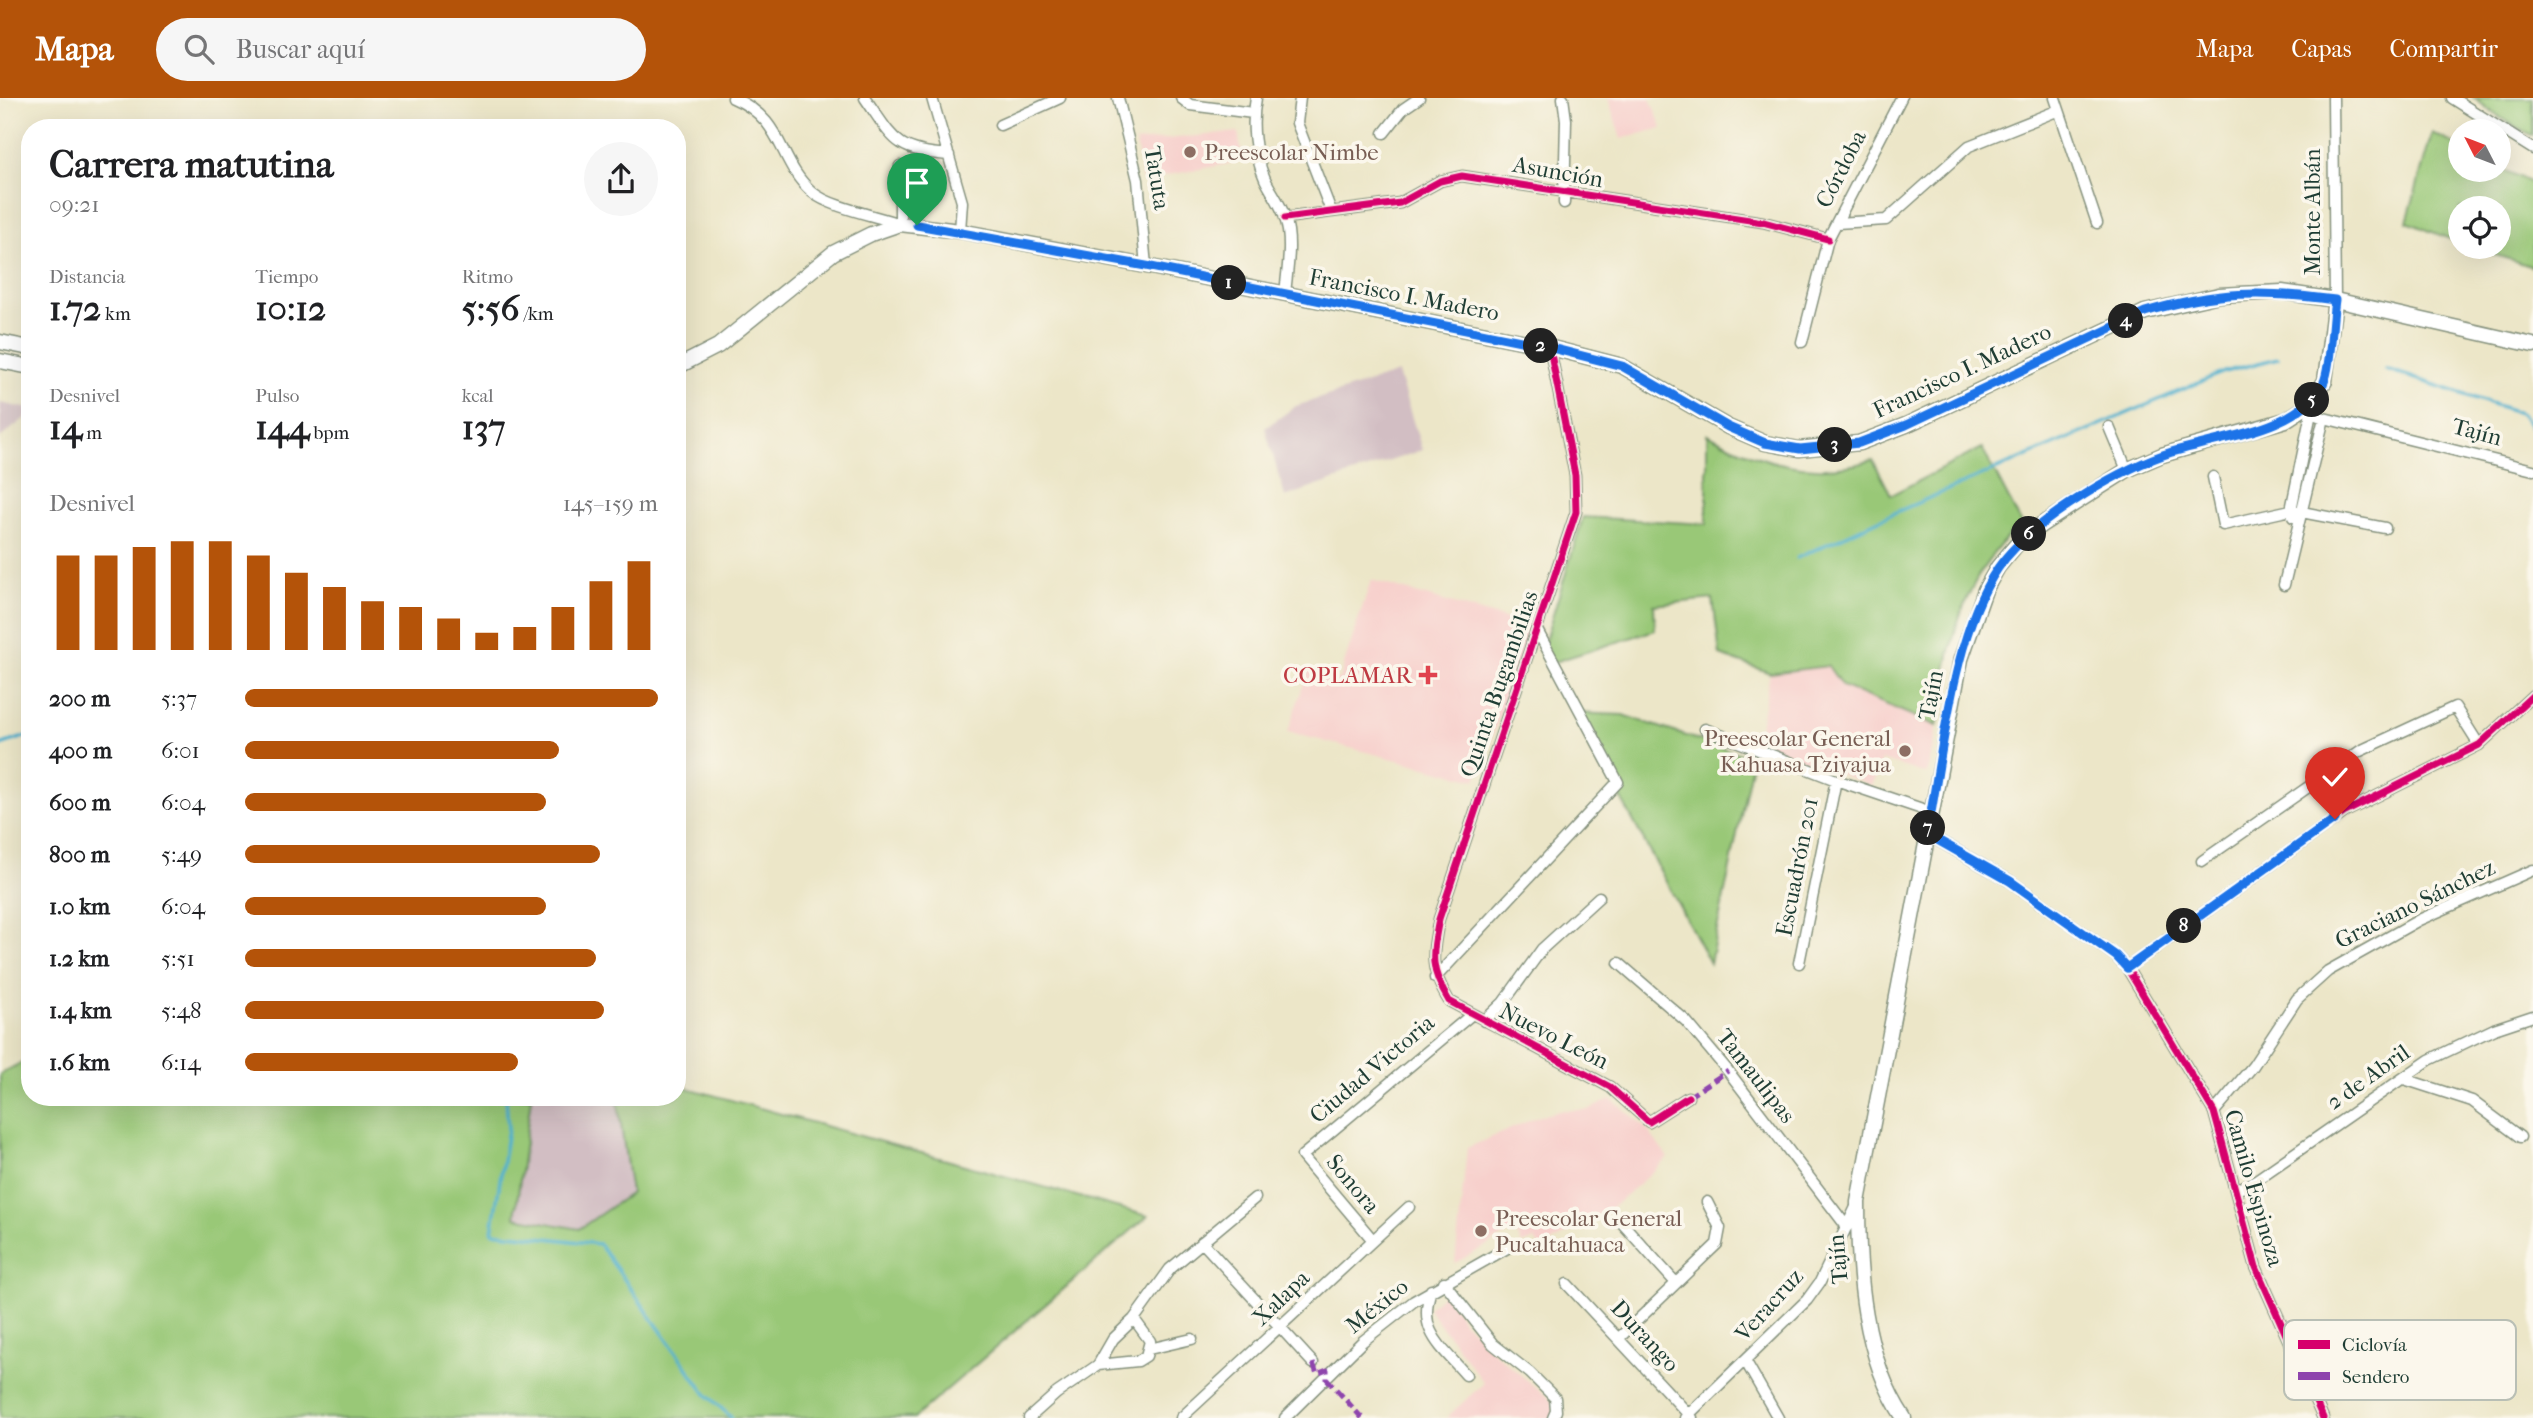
<!DOCTYPE html>
<html lang="es">
<meta charset="utf-8">
<style>
body{margin:0;font-family:"IM FELL French Canon",serif;background:#f6f6f6;color:#202124;height:100vh;display:flex;flex-direction:column;font-size:26px;white-space:nowrap}
*{box-sizing:border-box;margin:0}
p{font-size:23px;color:#757577}
.icon{flex:none;width:38px;height:38px;fill:none;stroke:currentColor;stroke-width:2;stroke-linecap:round;stroke-linejoin:round}
.map{position:relative;flex:1;overflow:hidden}
.side{position:absolute;left:21px;top:21px;width:665px;height:987px;display:flex;flex-direction:column;background:#fff;border-radius:28px;box-shadow:0 7px 28px #0002}
.side>*{flex:none}
.needle{width:46px;rotate:312deg}
.tools{position:absolute;left:2448px;top:21px;display:grid;gap:14px}
.tools a{display:grid;place-items:center;width:63px;height:63px;border-radius:50%;background:#fff;box-shadow:0 7px 28px #0002;font-size:35px}
.pin{position:absolute;display:grid;place-items:center;width:60px;height:60px;color:#fff;margin:-72px -30px;border-radius:50% 50% 50% 0;rotate:-45deg;box-shadow:0 0 7px #0007}
.pin .icon{rotate:45deg}
.km{position:absolute;width:35px;height:35px;margin:-18px;border-radius:50%;background:#222;color:#fff;font-size:19px;line-height:35px;text-align:center}
.round{display:grid;place-items:center;flex:none;width:74px;height:74px;border-radius:37px;background:#f6f6f6}
.summary{display:flex;align-items:center;justify-content:space-between;height:119px;padding:0 28px}
h1{font-size:38px;font-weight:700;line-height:52px}
.figures{display:grid;grid-template-columns:repeat(3,1fr);gap:10px;height:119px;padding:7px 28px}
.figures div{display:grid;align-content:center}
.figures b{font-size:35px;font-weight:700}
.figures small{font-size:19px;font-weight:400}
.figures p{font-size:19px}
.chart{height:196px;padding:14px 28px}
.chart p{display:flex;justify-content:space-between}
.chart svg{width:100%;height:126px;margin-top:7px;stroke:#b45309;stroke-width:6}
ul{padding:0 28px;list-style:none;font-size:23px}
li{display:grid;grid-template-columns:112px 84px 1fr;align-items:center;height:52px}
li i{height:18px;border-radius:9px;background:#b45309}
header{display:flex;align-items:center;gap:42px;box-sizing:border-box;height:98px;padding:0 35px;background:#b45309;color:#fff}
header strong{font-size:33px}
nav{display:flex;gap:38px;margin-inline-start:auto;font-size:24px}
.search{width:490px;height:63px;background:#f6f6f6;display:flex;align-items:center;gap:18px;box-sizing:border-box;padding:0 24px;border-radius:38px;color:#757577;font-size:26px}
.map>svg:first-child{display:block}
</style>
<header>
<strong>Mapa</strong>
<div class="search"><svg class="icon" aria-label="search" viewBox="0 0 24 24"><circle cx="10" cy="10" r="6"/><path d="M15 15l6 6"/></svg>Buscar aquí</div>
<nav><a>Mapa</a><a>Capas</a><a>Compartir</a></nav>
</header>
<div class="map">
<svg width="2533" height="1320" viewBox="0 0 2533 1320">
<rect width="100%" height="100%" fill="#fbf7ec"/>
<filter id="ink" filterUnits="userSpaceOnUse"><feTurbulence type="fractalNoise" baseFrequency=".0143" numOctaves="2"/><feDisplacementMap in="SourceGraphic" scale="14" xChannelSelector="R" yChannelSelector="G"/><feConvolveMatrix kernelMatrix="1 2 1 2 8 2 1 2 1" color-interpolation-filters="sRGB"/></filter>
<filter id="wash" filterUnits="userSpaceOnUse"><feTurbulence type="fractalNoise" baseFrequency=".00686" numOctaves="4" result="noise"/><feDisplacementMap in="SourceGraphic" scale="28" xChannelSelector="R" yChannelSelector="G"/><feGaussianBlur stdDeviation="1.57" result="paint"/><feColorMatrix in="noise" values="0 0 0 0 0 0 0 0 0 0 0 0 0 0 0 0 0 1.4 0 .05"/><feComposite in="paint" operator="in"/></filter>
<g filter="url(#wash)">
<rect width="100%" height="100%" fill="#ece6c8"/>
<path fill="#f7d0cc" d="M1608,0h42l12,30 -41,11z
M1238,34l5,29 -101,19 -6,-38z
M1371,482l162,47 -57,153 -188,-48 20,-62 31,10z
M1828,568l14,20 95,40 -10,48 -46,-14 -9,26 -115,-43 13,-70z
M1611,1001l35,29 22,30 -54,48 -73,43 -6,-10 -13,5 -7,-14 -60,33 12,-115 73,-32 23,-6h25z
M1445,1194l18,29 34,34 55,46 4,17h-110l38,-35 -56,-75z"/>
<path fill="#d2bec3" d="M1398,275l24,77 -137,47 -20,-69 31,-22z
M0,305l30,6v5l-30,24z
M531,999h86l14,96 -52,36 -64,-11z"/>
<path fill="#99c877" stroke="#5c8256" stroke-width="2" d="M2474,0h59v38l-33,-18z
M2432,35l28,14v23h39v-3l34,17v83l-62,-20h28v-39h-39v35l-53,-21z
M1707,336c55,29 104,45 166,26l18,35 91,-47 39,75c-63,59 -72,122 -84,203l-95,-40 -14,-20 -58,7 -50,-18 -7,-56 -59,6 1,25 -104,33 -8,-16 40,-130 124,7z
M1575,615l48,2 130,43 -43,205z
M30,960v39h501l-16,120 64,12 52,-36 -14,-96h60v-12l471,131 -234,202h-914v-344z"/>
<g fill="none" stroke-linecap="round" stroke-linejoin="round">
<path stroke="#4fb1ce" stroke-width="3.5" d="M2386,271l134,44 13,16
M1797,460l97,-45 330,-141 54,-14
M0,647l30,-10
M506,999l2,32 -16,103 107,12 107,150 26,24"/>
</g>
</g>
<g filter="url(#ink)">
<g fill="none" stroke-linecap="round" stroke-linejoin="round">
<defs>
<path id="minor" d="M733,0c52,22 44,63 79,94 17,15 65,24 88,32v-58
M865,0c29,42 30,53 84,57
M932,0l30,104 -2,29
M1118,0l20,82 8,86
M1181,0l9,7 63,8
M1256,0c-5,26 -2,56 9,81 6,13 16,25 20,39 8,23 2,53 0,76
M1300,0l-3,25 34,88
M1563,0l3,22 -2,83
M2055,0l42,125
M2333,0l2,202
M2452,0l81,51
M1000,27l60,-27
M1384,35l19,-24 16,-11
M1285,120l115,-15 40,-22 22,-5 301,46 65,17
M1837,125l49,-3 83,-74 90,-36
M1802,244l26,-103 73,-141
M1550,251l25,126 1,37 -137,407c-7,37 -10,49 10,82l161,86 39,35 39,-25
M2309,307l2,8 13,5 209,52
M2109,329l18,43
M2213,379l10,48 68,-15 94,18
M2293,419l-2,-7 20,-97
M2284,487l40,-167
M1705,631l131,51 95,32
M1927,736l83,47 106,75 11,12 87,144 42,155 67,151
M2202,763l158,-110 95,-44 24,38
M1619,865l67,58 42,50 119,156
M1799,865l37,-183
M2127,870l218,-156 134,-67 54,-50
M1435,880l183,-196 -80,-150
M1484,923l19,-18 39,-54 57,-52
M2404,981l68,22 48,36
M2214,1014l39,-46 44,-67 31,-28 91,-51 114,-50
M2237,1092l19,-10 173,-120 65,-31 39,-13
M1622,1125l54,60
M1372,1141l-70,-83 169,-141
M1202,1144l111,121
M1444,1184l49,62 37,29 25,25 1,13 -3,7
M1567,1186l125,134
M1431,1192c-14,41 10,56 35,85
M1619,1240l98,-94 3,-16 -13,-26
M1149,1251l43,-10
M1746,1264l32,56
M1098,1267l40,-4 8,-5 4,-15 -16,-22
M1029,1320l28,-25 41,-28 15,-26 21,-20 36,-50 85,-71
M1181,1320l228,-211
M1285,1320l78,-77 51,-40 95,-54
M1685,1320l122,-118 13,-18 37,-77"/>
<path id="major" d="M0,244l30,6
M0,263l30,6
M677,269l41,-21 115,-93 38,-19 29,-10 60,7 186,35 390,78 86,22 106,61 37,16 34,6 60,-6 47,-18 239,-113 74,-17 63,-3 53,8 198,45
M1904,1320c-41,-61 -46,-145 -46,-216l103,-543 24,-69 13,-23 20,-24 23,-18 86,-55 35,-15 124,-35 23,-15 16,-24 10,-81"/>
</defs>
<use href="#minor" stroke="#86927e" stroke-width="13"/>
<use href="#major" stroke="#86927e" stroke-width="17"/>
<use href="#minor" stroke="#fff" stroke-width="10"/>
<use href="#major" stroke="#fff" stroke-width="14"/>
<path stroke="#8e44ad" stroke-width="5" stroke-dasharray="10 5" stroke-linecap="butt" d="M1688,999l40,-26
M1313,1265l4,11 10,-4v9l35,39"/>
<defs>
<path id="cycleway" d="M1285,120l115,-15 40,-22 22,-5 301,46 65,17
M1550,251l25,126 1,37 -137,407c-7,37 -10,49 10,82l161,86 39,35 39,-25
M1927,736l83,47 106,75 11,12 87,144 42,155 67,151
M2127,870l218,-156 134,-67 54,-50"/>
</defs>
<use href="#cycleway" stroke="#fbf7ec" stroke-width="11"/>
<use href="#cycleway" stroke="#d6006c" stroke-width="7"/>
</g>
</g>
<g fill="none" stroke-linecap="round" stroke-linejoin="round" filter="url(#ink)">
<defs>
<path id="route" d="M917,127l229,41 390,78 86,22 106,61 37,16 35,6 59,-6 47,-18 239,-113c71,-21 117,-22 190,-12 -3,18 -4,70 -12,84 -28,50 -109,53 -160,71 -50,18 -135,69 -165,113 -46,67 -55,187 -71,266l83,47 106,75 11,12 208,-149"/>
</defs>
<use href="#route" stroke="#fff" stroke-width="14"/>
<use href="#route" stroke="#1a73e8" stroke-width="9"/>
</g>
<g fill="#8d6e63" stroke="#fbf7ec" stroke-width="2.5">
<circle cx="1190" cy="54" r="7"/>
<circle cx="1905" cy="653" r="7"/>
<circle cx="1481" cy="1133" r="7"/>
</g>
<path fill="#e0444e" stroke="#fbf7ec" stroke-width="2.5" d="M1424.5 566.5h7v7h7v7h-7v7h-7v-7h-7v-7h7z"/>
<g text-anchor="middle" dominant-baseline="central" stroke-width="7" stroke-linejoin="round" paint-order="stroke">
<g font-size="23" fill="#785e54" stroke="#fbf7ec" text-anchor="start">
<text x="1204" y="54">Preescolar Nimbe</text>
<text x="1891" y="640" text-anchor="end">Preescolar General<tspan x="1891" dy="26">Kahuasa Tziyajua</tspan></text>
<text x="1495" y="1120">Preescolar General<tspan x="1495" dy="26">Pucaltahuaca</tspan></text>
</g>
<g font-size="23" fill="#1f3d34" stroke="#fbf7ec">
<text transform="translate(1841 71) rotate(-63)">Córdoba</text>
<text transform="translate(1558 74) rotate(10)">Asunción</text>
<text transform="translate(1157 80) rotate(81)">Tatuta</text>
<text transform="translate(2312 114) rotate(-90)">Monte Albán</text>
<text transform="translate(1404 197) rotate(11)">Francisco I. Madero</text>
<text transform="translate(1962 273) rotate(-25)">Francisco I. Madero</text>
<text transform="translate(2477 334) rotate(15)">Tajín</text>
<text transform="translate(1499 586) rotate(-71)">Quinta Bugambilias</text>
<text transform="translate(1931 597) rotate(-79)">Tajín</text>
<text transform="translate(1797 769) rotate(-79)">Escuadrón 201</text>
<text transform="translate(2415 806) rotate(-26)">Graciano Sánchez</text>
<text transform="translate(1554 938) rotate(27)">Nuevo León</text>
<text transform="translate(1372 971) rotate(-40)">Ciudad Victoria</text>
<text transform="translate(1756 978) rotate(52)">Tamaulipas</text>
<text transform="translate(2368 979) rotate(-35)">2 de Abril</text>
<text transform="translate(1353 1086) rotate(50)">Sonora</text>
<text transform="translate(2254 1090) rotate(74)">Camilo Espinoza</text>
<text transform="translate(1838 1161) rotate(-95)">Tajín</text>
<text transform="translate(1281 1200) rotate(-44)">Xalapa</text>
<text transform="translate(1769 1207) rotate(-48)">Veracruz</text>
<text transform="translate(1377 1208) rotate(-39)">México</text>
<text transform="translate(1645 1238) rotate(47)">Durango</text>
</g>
<g font-size="23" fill="#be3a42" stroke="#fbf7ec" text-anchor="end">
<text x="1412" y="577">COPLAMAR</text>
</g>
</g>
<rect x="2284" y="1222" width="232" height="80" rx="10" fill="#fbf7ec" stroke="#b9bfb5" stroke-width="2"/>
<rect x="2298" y="1242" width="32" height="9" fill="#d6006c"/>
<rect x="2298" y="1274" width="32" height="8" fill="#8e44ad"/>
<g font-size="19" fill="#1f3d34">
<text x="2342" y="1253">Ciclovía</text>
<text x="2342" y="1285">Sendero</text>
</g>
</svg>
<div class="tools">
<a><svg class="needle" viewBox="-14 -14 28 28"><path d="M0-13l5 13h-10z" fill="#e53935"/><path d="M0 13l5-13h-10z" fill="#757577"/></svg></a>
<a><svg class="icon" aria-label="locate" viewBox="0 0 24 24"><circle cx="12" cy="12" r="6"/><path d="M12 2v4M12 18v4M2 12h4M18 12h4"/></svg></a>
</div>
<div class="pin" style="left:917px;top:127px;background:#1e9e55"><svg class="icon" aria-label="arrive" viewBox="0 0 24 24"><path d="M6 21V4h12l-3 4 3 4H6"/></svg></div>
<div class="pin" style="left:2335px;top:721px;background:#d93025"><svg class="icon" aria-label="check" viewBox="0 0 24 24"><path d="M5 12l5 5 9-10"/></svg></div>
<b class="km" style="left:1229px;top:185px">1</b>
<b class="km" style="left:1541px;top:248px">2</b>
<b class="km" style="left:1835px;top:347px">3</b>
<b class="km" style="left:2126px;top:223px">4</b>
<b class="km" style="left:2312px;top:302px">5</b>
<b class="km" style="left:2029px;top:436px">6</b>
<b class="km" style="left:1928px;top:730px">7</b>
<b class="km" style="left:2184px;top:828px">8</b>
<section class="side">
<div class="summary"><div><h1>Carrera matutina</h1><p>09:21</p></div><a class="round"><svg class="icon" aria-label="share" viewBox="0 0 24 24"><path d="M12 15V3M7 8l5-5 5 5M5 13v7h14v-7"/></svg></a></div>
<div class="figures">
<div><p>Distancia</p><b>1.72<small> km</small></b></div>
<div><p>Tiempo</p><b>10:12</b></div>
<div><p>Ritmo</p><b>5:56<small> /km</small></b></div>
</div>
<div class="figures">
<div><p>Desnivel</p><b>14<small> m</small></b></div>
<div><p>Pulso</p><b>144<small> bpm</small></b></div>
<div><p>kcal</p><b>137</b></div>
</div>
<div class="chart"><p><span>Desnivel</span>145–159 m</p>
<svg viewBox="0 0 160 44" preserveAspectRatio="none"><path d="M5 44V11M15 44V11M25 44V8M35 44V6M45 44V6M55 44V11M65 44V17M75 44V22M85 44V27M95 44V29M105 44V33M115 44V38M125 44V36M135 44V29M145 44V20M155 44V13"/></svg>
</div>
<ul>
<li><b>200 m</b>5:37<i style="width:100%"></i></li>
<li><b>400 m</b>6:01<i style="width:76%"></i></li>
<li><b>600 m</b>6:04<i style="width:73%"></i></li>
<li><b>800 m</b>5:49<i style="width:86%"></i></li>
<li><b>1.0 km</b>6:04<i style="width:73%"></i></li>
<li><b>1.2 km</b>5:51<i style="width:85%"></i></li>
<li><b>1.4 km</b>5:48<i style="width:87%"></i></li>
<li><b>1.6 km</b>6:14<i style="width:66%"></i></li>
</ul>
</section>
</div>
